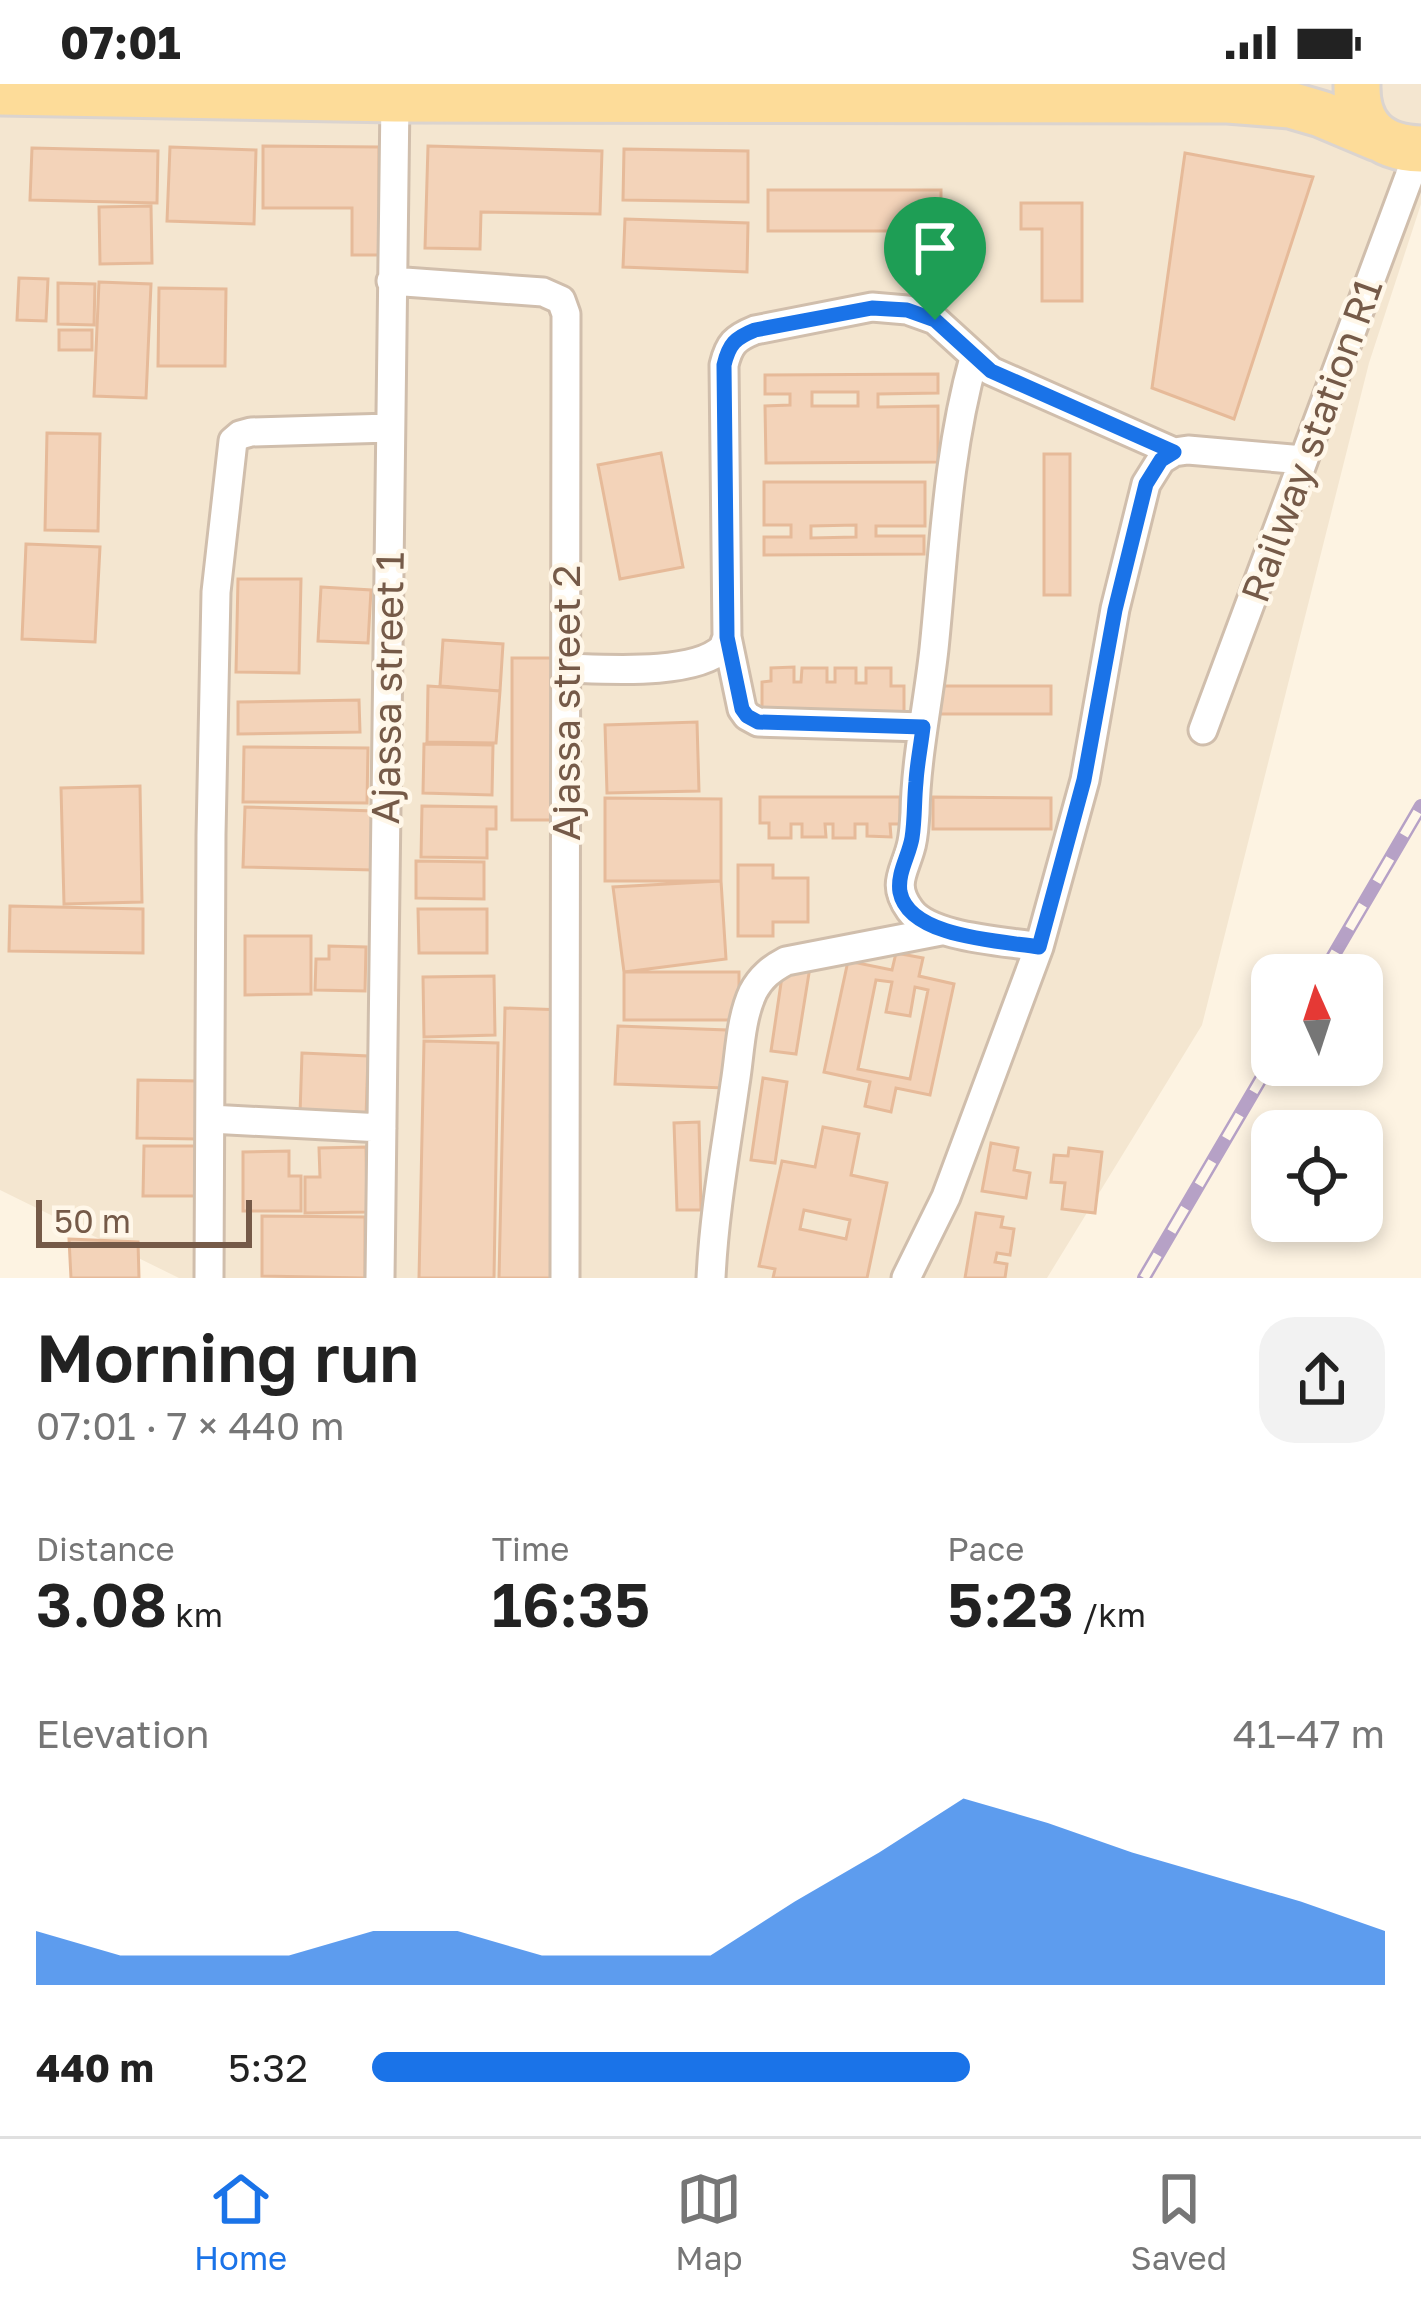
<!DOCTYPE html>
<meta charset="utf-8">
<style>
body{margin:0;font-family:"Golos Text",sans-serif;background:#f2f2f2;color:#222;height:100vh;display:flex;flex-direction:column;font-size:45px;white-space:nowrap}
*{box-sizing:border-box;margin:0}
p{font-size:39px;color:#767676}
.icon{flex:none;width:66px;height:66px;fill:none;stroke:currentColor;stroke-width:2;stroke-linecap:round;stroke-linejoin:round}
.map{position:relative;height:1194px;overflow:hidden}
.drawer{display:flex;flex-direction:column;background:#fff;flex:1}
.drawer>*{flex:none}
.needle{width:78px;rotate:357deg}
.controls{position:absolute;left:1251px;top:870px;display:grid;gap:24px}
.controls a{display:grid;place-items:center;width:132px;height:132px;border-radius:24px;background:#fff;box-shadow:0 6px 18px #0003;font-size:60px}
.scale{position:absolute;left:36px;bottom:30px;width:216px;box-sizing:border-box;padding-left:12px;border:6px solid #755a48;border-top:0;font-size:33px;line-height:42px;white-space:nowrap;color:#755a48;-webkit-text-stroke:9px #fff7e9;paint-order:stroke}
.pin{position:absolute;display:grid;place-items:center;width:102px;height:102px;color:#fff;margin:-123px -51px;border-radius:50% 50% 50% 0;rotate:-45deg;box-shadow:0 0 12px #0007}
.pin .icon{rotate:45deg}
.round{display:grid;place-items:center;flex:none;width:126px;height:126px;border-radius:36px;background:#f2f2f2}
.head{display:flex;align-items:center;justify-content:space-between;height:204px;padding:0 36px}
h1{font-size:66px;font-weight:600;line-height:90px}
.figures{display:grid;grid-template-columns:repeat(3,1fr);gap:18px;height:204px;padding:12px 36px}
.figures div{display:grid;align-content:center}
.figures b{font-size:60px;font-weight:600}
.figures small{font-size:33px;font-weight:400}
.figures p{font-size:33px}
.chart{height:336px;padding:24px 36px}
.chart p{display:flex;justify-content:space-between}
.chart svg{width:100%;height:216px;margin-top:12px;fill:#1a73e8;opacity:.7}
ul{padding:0 36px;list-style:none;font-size:39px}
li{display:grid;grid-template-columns:192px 144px 1fr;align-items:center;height:90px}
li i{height:30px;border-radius:15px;background:#1a73e8}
.status{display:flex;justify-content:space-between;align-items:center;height:84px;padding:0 60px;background:#fff;direction:ltr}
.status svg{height:33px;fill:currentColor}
.tab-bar{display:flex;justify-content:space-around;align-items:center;height:168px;border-top:3px solid #e0e0e0;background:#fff;font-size:33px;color:#767676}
.tab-bar a{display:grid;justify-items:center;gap:6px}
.tab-bar .on{color:#1a73e8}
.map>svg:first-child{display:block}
</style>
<div class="status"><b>07:01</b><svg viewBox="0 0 49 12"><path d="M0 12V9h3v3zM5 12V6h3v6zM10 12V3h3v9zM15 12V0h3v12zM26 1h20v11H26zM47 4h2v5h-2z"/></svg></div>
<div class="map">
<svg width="1421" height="1194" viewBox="0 0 1421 1194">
<rect width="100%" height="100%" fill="#fdf3e2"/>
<path fill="#f4e6d0" d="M0,0h1421v120l-52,159 -167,662 -155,253h-868l-179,-88z"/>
<path fill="#f3d3b9" stroke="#e6ba99" stroke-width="3" fill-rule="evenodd" d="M263,62l116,1v108h-27v-47h-89z
M428,62l174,5 -2,63 -119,-2 -1,37 -55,-1z
M170,63l86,3 -2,74 -87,-3z
M32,64l126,3 -1,52 -127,-3z
M624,65l124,2v51l-125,-2z
M1185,69l128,24 -79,242 -82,-31z
M768,106h173v41h-173z
M1021,119h61v98h-40v-72h-21z
M151,122l1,57 -52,1 -1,-57z
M625,135l123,4 -1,49 -124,-5z
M19,194l29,1 -2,42 -29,-1z
M99,198l52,2 -5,114 -52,-2z
M58,199l37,1 -1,41 -36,-1z
M159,204l67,1 -1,77h-67z
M59,246h33v20h-33z
M938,290v19l-60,1v13l60,-1v56l-172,1 -1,-57 25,-1v-11h-25v-19zM812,308h46v14h-46z
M47,349l53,1 -2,97 -53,-1z
M661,369l22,114 -63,12 -22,-114z
M1044,370h26v141h-26z
M764,398h161v44h-49v10h48v18l-160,1v-18h27v-12h-27zM856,441v12l-45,1v-12z
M26,460l74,3 -5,95 -73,-3z
M238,495h63l-2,94 -63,-1z
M321,503l50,3 -3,53 -50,-2z
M443,556l60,4 -3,47 -60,-5z
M512,574h44v162h-44z
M794,583v15h7l1,-14h25v14h8v-14h21v15h10v-15h25v18h13v27h-142v-31l9,-1v-13z
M428,602l72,5 -4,52 -69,-1z
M934,602h117v28h-117z
M359,616l1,32 -122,2v-32z
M697,638l2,69 -92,2 -2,-68z
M424,660l69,1 -1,50 -69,-2z
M244,663l124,1 -1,55 -124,-1z
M140,702l2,116 -78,2 -3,-116z
M760,713h140v27h-10l1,13 -24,-1v-12h-12v14h-22v-14h-8l1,13h-24v-13h-11v14h-22v-15h-9z
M933,713l118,1v31h-118z
M605,714l116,1v82h-116z
M422,722l74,1v22h-9v29l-66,-1z
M245,723l130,4 -2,59 -130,-3z
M416,777l68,1v37l-68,-1z
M738,781h35v13h35v44h-35v14h-35z
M721,797l5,78 -102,13 -11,-85z
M10,822l133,3v44l-134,-2z
M418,825h69v44h-68z
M245,852h66v58l-66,1z
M329,862l37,1 -1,44 -50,-1 1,-31h13z
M896,869l27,5 -4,18 35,8 -24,111 -34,-7 -5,24 -26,-6 5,-24 -46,-10 24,-111 44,9zM876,896l16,2 -6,30 24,4 5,-29 13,3 -18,89 -52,-10z
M784,879l26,4 -14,87 -25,-3z
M624,888h115v48h-115z
M494,892l1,59 -71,2 -1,-60z
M505,924l59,2 -6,268h-59z
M618,942l109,4 -2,58 -110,-4z
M424,957l74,2 -4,235h-75z
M302,969l66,3 -2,61 -66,-3z
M763,994l24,4 -12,81 -24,-3z
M138,996l60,1 -1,58 -60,-1z
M699,1038l2,88h-24l-3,-87z
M823,1043l36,7 -8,41 36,8 -20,95h-94l2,-9 -16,-3 23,-105 33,6zM804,1126l46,10 -4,19 -46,-10z
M991,1059l27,5 -4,22 16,3 -4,25 -44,-7z
M144,1062h61v50h-62z
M366,1063l1,65 -62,1v-36h15l-1,-29z
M1069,1064l33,4 -7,61 -33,-4 3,-26 -14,-1 3,-27 14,1z
M289,1067v25h12v35h-58v-59z
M976,1129l27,4 -2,10 13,2 -4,26 -13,-2 -2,9 12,2 -2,14h-40z
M262,1132l103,1v61l-103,-2z
M69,1155l69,3 1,36h-68z"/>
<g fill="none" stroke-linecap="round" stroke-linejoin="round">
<defs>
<path id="minor" d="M391,197l152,11 18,8 5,14 -1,964
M974,274c-27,96 -30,193 -40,291 -6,55 -18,109 -19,164 -1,12 -1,25 -5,37 -7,24 -18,35 0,60 20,28 95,31 129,37
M727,553l15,72 5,7 11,6 165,5
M566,584c39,1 128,8 157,-20l4,-11 -3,-272c5,-21 11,-27 31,-35l117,-23 35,3 28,10 56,51 183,81
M1203,646l216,-580
M210,1035l172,9
M209,1194l2,-443 5,-243 17,-151 7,-6 11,-3 139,-4
M380,1194l15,-1179
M711,1194c3,-65 15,-130 24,-194 5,-30 5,-64 18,-92 8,-15 18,-23 33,-31l155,-30
M906,1194l40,-81 93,-250 46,-167 30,-171 31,-125 15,-24 13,-8 14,-2 115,10"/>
<path id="primary" d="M1357,0c-1,43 22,64 64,65
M0,8l395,7 833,1 62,5 31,9 57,24"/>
</defs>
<use href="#minor" stroke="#d0beac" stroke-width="33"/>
<use href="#primary" stroke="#dbd4cf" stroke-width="51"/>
<use href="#minor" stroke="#fff" stroke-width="27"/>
<use href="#primary" stroke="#fddc99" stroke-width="45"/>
<defs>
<path id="rail" d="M1322,891l99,-169
M1144,1194l128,-218"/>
</defs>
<use href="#rail" stroke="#b6a1c6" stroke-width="14"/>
<use href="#rail" stroke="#fff7e9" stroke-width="9" stroke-dasharray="27" stroke-linecap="butt"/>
</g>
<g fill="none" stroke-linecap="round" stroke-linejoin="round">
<defs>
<path id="route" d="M872,224l35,2 28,10 56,51 183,81 -13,8 -15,24 -31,126 -31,170 -45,167c-37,-6 -130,-9 -139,-55 -3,-19 9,-36 12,-54 3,-19 2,-37 4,-56 1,-18 5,-37 7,-55l-165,-5 -11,-6 -5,-7 -15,-72 -3,-272c5,-21 11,-27 31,-35z"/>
</defs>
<use href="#route" stroke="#fff" stroke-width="24"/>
<use href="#route" stroke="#1a73e8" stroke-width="15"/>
</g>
<g text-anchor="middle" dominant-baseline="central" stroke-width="9" stroke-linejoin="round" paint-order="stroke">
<g font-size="39" fill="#755a48" stroke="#fff7e9">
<text transform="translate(1311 356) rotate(-70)">Railway station R1</text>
<text transform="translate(387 604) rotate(-89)">Ajassa street 1</text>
<text transform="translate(565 619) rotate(-90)">Ajassa street 2</text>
</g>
</g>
</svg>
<div class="controls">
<a><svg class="needle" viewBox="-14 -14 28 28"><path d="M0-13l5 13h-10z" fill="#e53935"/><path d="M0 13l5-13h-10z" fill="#767676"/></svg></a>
<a><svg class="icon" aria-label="locate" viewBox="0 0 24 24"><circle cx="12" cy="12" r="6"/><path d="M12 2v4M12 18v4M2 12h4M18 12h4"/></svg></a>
</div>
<div class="scale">50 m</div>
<div class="pin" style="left:935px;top:236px;background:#1e9e55"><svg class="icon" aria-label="arrive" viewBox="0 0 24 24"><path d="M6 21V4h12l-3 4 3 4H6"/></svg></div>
</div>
<section class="drawer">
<div class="head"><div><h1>Morning run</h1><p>07:01 · 7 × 440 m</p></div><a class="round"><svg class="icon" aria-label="share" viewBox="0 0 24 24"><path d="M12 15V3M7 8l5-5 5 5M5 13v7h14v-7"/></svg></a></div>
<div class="figures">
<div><p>Distance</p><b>3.08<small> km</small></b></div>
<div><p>Time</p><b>16:35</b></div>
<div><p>Pace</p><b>5:23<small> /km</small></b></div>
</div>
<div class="chart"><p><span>Elevation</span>41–47 m</p>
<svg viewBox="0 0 160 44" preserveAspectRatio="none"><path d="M0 44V33L10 38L20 38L30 38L40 33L50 33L60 38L70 38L80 38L90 27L100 17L110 6L120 11L130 17L140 22L150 27L160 33V44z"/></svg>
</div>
<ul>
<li><b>440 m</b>5:32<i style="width:59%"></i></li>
</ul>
</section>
<nav class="tab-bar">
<a class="on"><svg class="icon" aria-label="home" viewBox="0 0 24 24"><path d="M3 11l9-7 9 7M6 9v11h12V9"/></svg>Home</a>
<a><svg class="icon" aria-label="map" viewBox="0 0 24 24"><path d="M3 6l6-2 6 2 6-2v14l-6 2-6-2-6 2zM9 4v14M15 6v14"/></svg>Map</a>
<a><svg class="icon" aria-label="saved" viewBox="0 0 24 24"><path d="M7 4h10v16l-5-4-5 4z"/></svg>Saved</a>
</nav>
